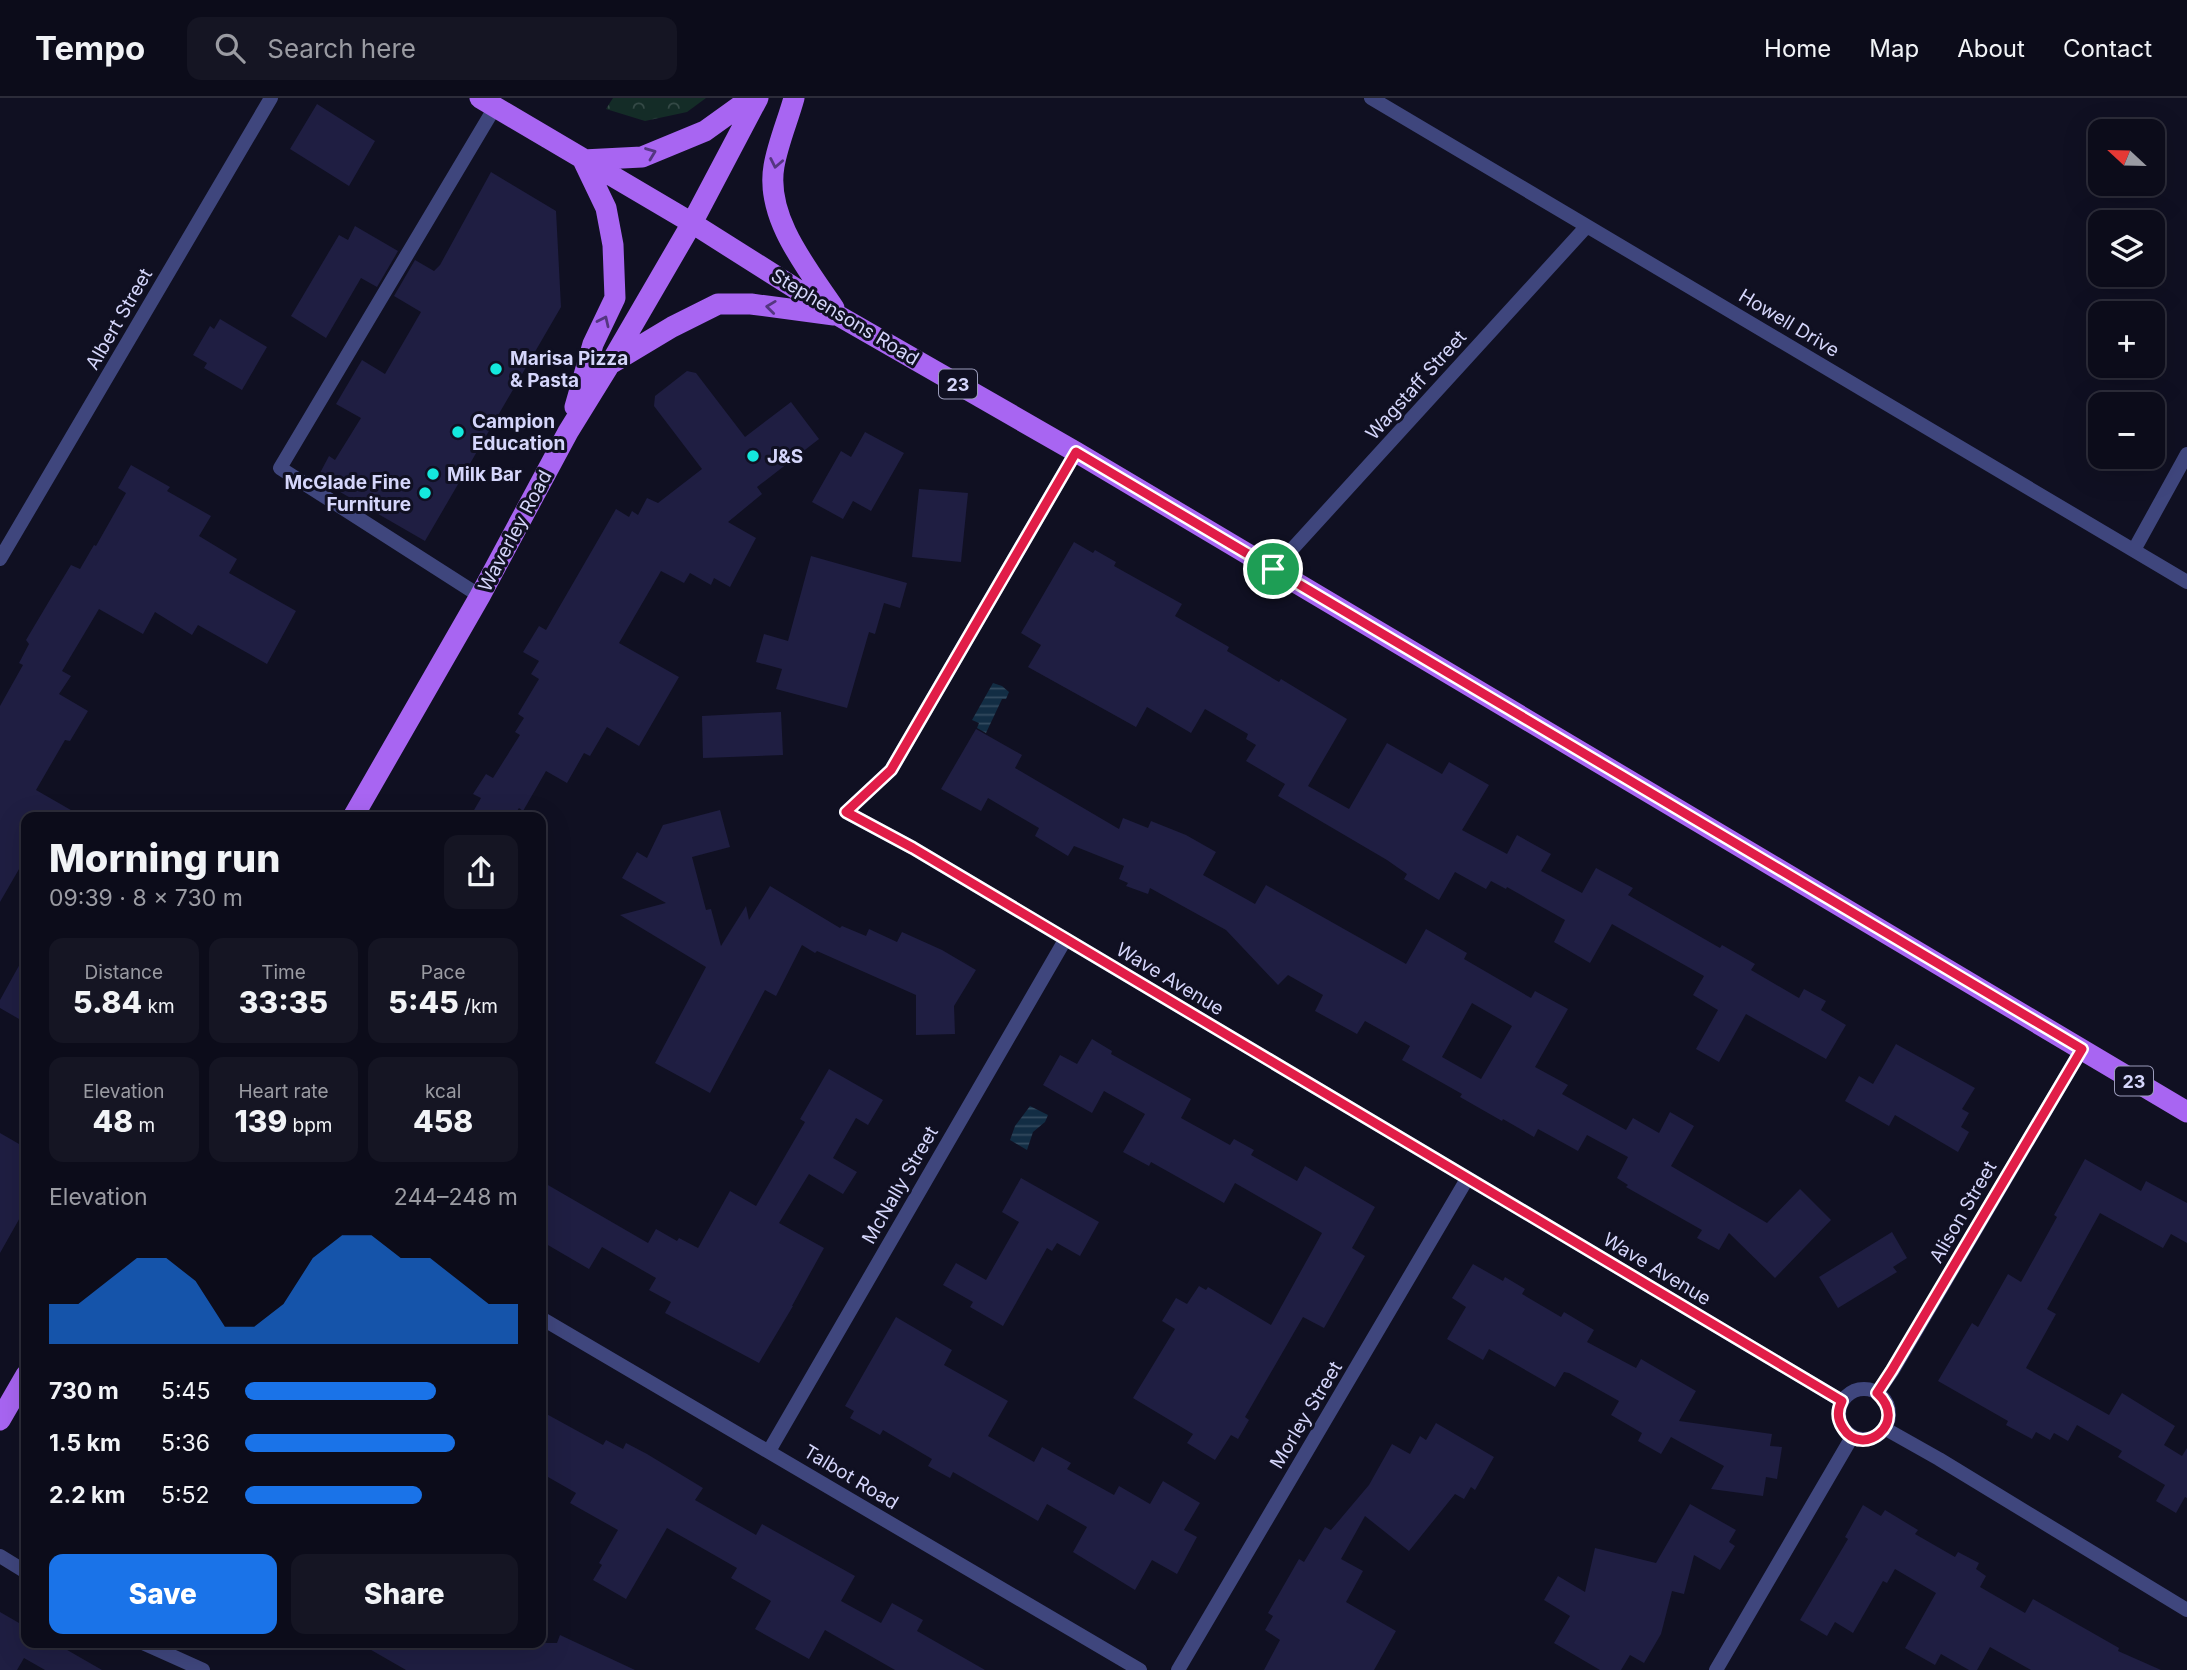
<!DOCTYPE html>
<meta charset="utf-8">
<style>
body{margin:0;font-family:Inter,sans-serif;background:#151523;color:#f1f3f6;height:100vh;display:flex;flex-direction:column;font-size:26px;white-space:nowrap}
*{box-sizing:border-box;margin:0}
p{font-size:23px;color:#9a9ba2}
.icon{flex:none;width:38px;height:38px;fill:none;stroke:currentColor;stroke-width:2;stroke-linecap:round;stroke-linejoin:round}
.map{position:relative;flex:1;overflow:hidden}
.drawer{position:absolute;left:21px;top:714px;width:525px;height:836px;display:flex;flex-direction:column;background:#0c0c1a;border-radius:14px;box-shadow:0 7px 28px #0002,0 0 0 2px #2c2c39}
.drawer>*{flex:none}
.needle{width:46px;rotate:292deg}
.controls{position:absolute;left:2088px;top:21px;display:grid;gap:14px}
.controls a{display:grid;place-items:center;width:77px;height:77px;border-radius:14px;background:#0c0c1a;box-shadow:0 7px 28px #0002,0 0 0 2px #2c2c39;font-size:35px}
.pin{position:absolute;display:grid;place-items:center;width:60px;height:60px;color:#fff;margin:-30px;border:4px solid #fff;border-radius:50%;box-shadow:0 2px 7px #0007}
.round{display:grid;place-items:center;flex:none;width:74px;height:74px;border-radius:14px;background:#151523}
.headline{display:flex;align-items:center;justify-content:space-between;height:119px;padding:0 28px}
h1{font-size:38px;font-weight:800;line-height:52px}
.figures{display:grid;grid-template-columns:repeat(3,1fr);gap:10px;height:119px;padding:7px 28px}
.figures div{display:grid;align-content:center;border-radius:14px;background:#151523;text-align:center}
.figures b{font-size:30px;font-weight:800}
.figures small{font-size:19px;font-weight:400}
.figures p{font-size:19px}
.chart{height:196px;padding:14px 28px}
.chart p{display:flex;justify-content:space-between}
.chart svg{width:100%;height:126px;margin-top:7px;fill:#1a73e8;opacity:.7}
.action{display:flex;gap:14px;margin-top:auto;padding:14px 28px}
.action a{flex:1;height:80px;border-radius:14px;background:#1a73e8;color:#fff;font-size:28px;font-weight:800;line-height:80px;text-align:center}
.action a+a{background:#151523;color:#f1f3f6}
ul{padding:0 28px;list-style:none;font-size:23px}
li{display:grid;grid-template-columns:112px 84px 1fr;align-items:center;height:52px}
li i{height:18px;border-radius:9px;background:#1a73e8}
header{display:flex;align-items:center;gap:42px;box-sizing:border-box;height:98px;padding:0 35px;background:#0c0c1a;border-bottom:2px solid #2c2c39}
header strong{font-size:33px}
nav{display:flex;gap:38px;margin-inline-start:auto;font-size:24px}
.search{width:490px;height:63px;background:#151523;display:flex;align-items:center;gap:18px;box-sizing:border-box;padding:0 24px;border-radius:14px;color:#9a9ba2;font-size:26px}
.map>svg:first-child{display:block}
</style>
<header>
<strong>Tempo</strong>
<div class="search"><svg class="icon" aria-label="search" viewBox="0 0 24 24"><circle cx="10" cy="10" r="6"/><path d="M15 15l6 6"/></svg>Search here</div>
<nav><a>Home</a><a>Map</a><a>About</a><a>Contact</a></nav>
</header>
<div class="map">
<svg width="2187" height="1572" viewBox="0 0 2187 1572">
<defs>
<pattern id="park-crowns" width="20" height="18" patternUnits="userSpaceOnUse" patternTransform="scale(1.75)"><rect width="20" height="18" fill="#142c27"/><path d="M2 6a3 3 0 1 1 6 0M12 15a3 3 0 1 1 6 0" fill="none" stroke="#354a47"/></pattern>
<pattern id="water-rules" width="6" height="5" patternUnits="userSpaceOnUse" patternTransform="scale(1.75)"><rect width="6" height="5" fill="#122d44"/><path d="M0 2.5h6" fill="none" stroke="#344b60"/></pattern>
</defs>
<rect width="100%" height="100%" fill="#101022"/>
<path fill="url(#park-crowns)" d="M613,0h93l-19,14 -42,9 -39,-12z"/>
<path fill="url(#water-rules)" d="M993,585l9,3 7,6 -3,7h-4l-16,34 -9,-5 2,-5 -7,-3z
M1030,1008l18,9 -3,7 -12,10 -6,18 -17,-10 5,-14z"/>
<path fill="#1f1e42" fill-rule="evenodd" d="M317,6l58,37 -26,45 -59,-37z
M491,74l65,39 5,96 -136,234 -97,-56 -8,-12 9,-17 6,4 26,-42 -25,-14 26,-44 23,14 36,-62 -27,-16 21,-36 19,11 6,-6z
M355,128l43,25 -21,36 -16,-9 -35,60 -35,-22 48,-81 9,5z
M220,221l47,28 -25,43 -38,-22 3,-5 -14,-8 17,-29 4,3z
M687,273l9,2 49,64 46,-35 28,37 -62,48 5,7 -34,28 28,16 -26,49 -16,-9 -3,7 -21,-12 -6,10 -23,-12 -42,72 60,34 -40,69 -32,-19 -17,29 -6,-3 -17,30 -21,-12 -23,40 -4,-3 -6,9h-43l11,-19 -8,-4 13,-20 7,4 27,-43 -5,-3 9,-14 -6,-4 21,-35 -8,-5 8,-13 -16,-9 16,-26 7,4 70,-121 13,8 3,-6 6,4 9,-17 11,5 44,-34 -48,-63 1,-10z
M865,334l39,21 -33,58 -18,-10 -10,18 -31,-17 29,-51 10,6z
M131,367l39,22 -3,4 44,25 -12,20 38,23 -8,14 67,38 -29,53 -69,-39 -6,10 -37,-23 -12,22 -44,-25 -37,62 9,5 -12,18 29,17 -18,30 -5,-1 -29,50 47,27h-57v40l-26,45v-196l23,-41 -4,-2 10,-19 -3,-4 25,-42 20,-33 9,4 14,-24 2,1 30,-53 -8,-5z
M919,391l49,4 -7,69 -49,-5z
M1074,444l19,11 2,-3 21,12 -2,4 68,38 -7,12 54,31 -2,4 52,31 2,-3 66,40 -39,67 41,23 38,-66 55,31 7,-12 40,23 -27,45 45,24 10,-19 34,19 -10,17 41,22 14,-25 37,20 -5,7 92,53 2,-3 33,19 -4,6 48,28 5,-9 22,12 -5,9 25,15 -20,34 -80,-45 -27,48 -23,-13 22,-39 -25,-15 11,-19 -92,-52 -22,39 -36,-21 11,-22 -58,-33 -1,2 -15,-8 -5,8 -31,-17 -16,28 -35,-21 3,-5 -20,-14 -109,-64 7,-12 -39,-23 10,-16 -10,-6 2,-5 -43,-25 -14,24 -44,-26 -11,20 -108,-60 13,-22 -20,-12z
M811,458l96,27 -7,25 -16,-5 -9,31 -6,-2 -22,76 -71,-19 6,-20 -26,-7 8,-28 24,7z
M781,614l2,43 -80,3 -1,-42z
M976,631l46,26 -7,13 104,61 4,-11 25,10 3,-7 35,14 30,17 -13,23 52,29 11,-19 140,79 20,-35 41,24 -3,6 67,39 4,-7 33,18 -33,58 33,18 -6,9 64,36 7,-12 26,15 11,-21 24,14 -23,40 96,57 33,-34 31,31 -56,58 -46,-45 -10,17 -22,-12 5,-8 -76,-43 2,-2 -11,-7 11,-21 -41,-22 -9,16 -40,-22 -4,8 -31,-18 -1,2 -42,-24 2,-3 -60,-34 8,-14 -45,-25 -8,13 -42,-23 8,-16 -35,-20 -10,10 -52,-55 -76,-42 -2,6 -22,-8 2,-3 -9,-4 5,-13 -50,-20 -6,10 -33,-20 4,-8 -51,-30 -7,13 -40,-22zM1472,905l40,23 -31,53 -39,-22z
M720,712l10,37 -38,10 14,53 5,-1 10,37 25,-40 3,14 21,-34 70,42 2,-2 24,10 3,-7 28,13 5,-10 40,18 34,20 -22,36 1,28 -39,1v-40l-99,-44 -2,2 -13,-8 -26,51 -11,-6 -55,103 -55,-30 51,-96 -86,-52 46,-12 -44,-25 15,-26 10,6 16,-33z
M26,855v70l-26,-15v-8z
M1092,941l20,12 -1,3 80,45 -10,19 49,27 4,-6 20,11 -3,5 46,26 8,-15 70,41 -23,41 13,8 -41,72 -21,-11 -58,100 4,3 -11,19 -7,-4 -16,25 -28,-17 6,-9 -60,-36 42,-69 -13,-8 14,-23 11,6 12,-18 7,4 2,-3 63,38 51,-92 -87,-50 -11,20 -73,-41 -2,4 -26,-14 22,-38 -41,-23 -12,22 -49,-28 17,-30 17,9z
M1896,946l79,44 -13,21 7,4 -8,14 8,5 -11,20 -63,-37 -6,11 -44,-25 14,-25 14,8z
M829,971l54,31 -15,25 -12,-7 -23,40 24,14 -14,22 -34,-20 -30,49 45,25 -32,58h1l-34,57 -94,-50 6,-11 -22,-12 7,-12 -54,-31 -13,22 -48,-28v-60l107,62 8,-14 21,12 2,-3 19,10 32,-57 26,15 49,-84 -5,-3z
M0,1035l26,15v59l-26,46z
M2085,1061l56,32 5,-10 41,22v40l-16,-9 -8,14 -63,-35 -53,96 9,5 -30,54 83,47 13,-22 53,33 -11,19 18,11 5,-8v50l-2,-1 -9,16 -20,-12 9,-16 -47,-28 4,-6 -45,-26 -9,16 -14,-8 -4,7 -14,-8 -4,7 -26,-14 2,-4 -70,-40 34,-58 6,4 30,-53 13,8 36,-65 -3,-2z
M1021,1080l78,44 -19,34 -23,-13 -5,8 -5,-3 -44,78 -33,-19 3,-5 -30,-17 13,-22 30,17 33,-58 -17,-10z
M1892,1134l15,26 -14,9 4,5 -59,36 -19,-31z
M1473,1166l30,17 2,-4 20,12 -3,5 39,23 3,-5 30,18 -7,12 49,26 5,-9 55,32 -17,30 93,13 -2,12 12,1 -5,32 -11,-2 -3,19 -52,-7 13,-23 -53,-29 -10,17 -23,-13 4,-8 -31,-18 8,-14 -50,-28 -5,-1 -9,15 -66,-38 -6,11 -36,-21 19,-32 -14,-9z
M896,1219l56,33 -8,15 64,36 -20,35 46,26 8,-15 29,16 -4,6 47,26 5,-9 31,18 13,-23 37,22 -16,27 13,7 -20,37 -25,-14 -17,30 -62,-38 14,-25 -40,-23 -9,17 -85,-49 -3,6 -22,-12 4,-7 -49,-29 -3,5 -30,-17 4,-7 -9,-5z
M541,1313l62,34 3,-5 17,9 3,-6 21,11 56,34 -8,12 61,35 6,-11 93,52 -14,25 40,22 11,-20 31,17 -6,11 68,39h-90l-70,-40 -16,29 -54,-30 16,-28 -40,-23 6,-10 -70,-40 -41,71 -33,-19 9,-15 -3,-2 19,-33 -48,-27 6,-10 -35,-20z
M1436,1325l58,34 -19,33 -4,-3 -7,12 -9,-5 -46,57 -44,-35 -24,43 22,12 -17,31 50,29 -22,39h-110l16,-30 -15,-10 8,-14 -5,-3 31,-54 5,3 21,-35 6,3 38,-45 23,-41 18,10 10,-18 6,4z
M1690,1406l46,26 -7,12 6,4 -15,24 -26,-15 -10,39 -12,-3 -11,43 -17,29 -14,-8 -9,15h-21l-46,-27 16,-27 -26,-16 14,-24 27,16 10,-44 61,15z
M1863,1407l18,11 4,-6 33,20 -3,4 40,23 3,-5 21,11 -3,6 10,7 -6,11 45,26 8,-14 86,49 -1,3 43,19h-130l-41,-23 -13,23h-8l-28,-16 -6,11 -30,-17 31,-55 -41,-24 -8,14 -4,-2 -30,52 -18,-11 -8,14 -27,-16 48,-81 -3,-2z
M0,1514l26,15v16h29l47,27h-57l-21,-12 -7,12h-17z
M560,1537l75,35h-229l-47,-27h198z"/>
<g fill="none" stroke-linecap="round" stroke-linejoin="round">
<path stroke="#3f467d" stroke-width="14" d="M480,498l-200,-128 215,-361"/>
<path stroke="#3f467d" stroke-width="14" d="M1371,0l816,484
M1076,354l-185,318 -45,42 67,36 929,553
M2134,452l53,-96
M0,461l271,-461
M1274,471l313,-343
M541,1220l599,352
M1839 1316a25 25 0 1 1 50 0a25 25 0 1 1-50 0Z
M1877,1295l16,-23 189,-321
M1884,1330l55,31 248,151
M769,1353l296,-511
M0,1458l26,16
M143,1545l60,27
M1178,1572l289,-491
M1716,1572l136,-233"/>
<path stroke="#a865f2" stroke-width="21" d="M480,0l212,125 147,93 237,136 1111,660
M794,0c-6,22 -16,45 -20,68 -9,51 33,102 60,142
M583,62l59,-3 63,-26 46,-33
M612,265l60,-36 46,-23h33l83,11
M575,309l18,-63 22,-46 -2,-53 -7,-37 -23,-48
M353,719l127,-221 88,-164 42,-68 82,-141 66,-125
M0,1322l26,-45"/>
</g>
<defs><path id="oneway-chevron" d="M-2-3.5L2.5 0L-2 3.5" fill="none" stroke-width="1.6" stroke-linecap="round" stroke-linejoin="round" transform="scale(1.75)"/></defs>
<g stroke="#543680">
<use href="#oneway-chevron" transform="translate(651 55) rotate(-21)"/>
<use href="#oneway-chevron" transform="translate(776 65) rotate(101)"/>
<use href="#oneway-chevron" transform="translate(771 209) rotate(-173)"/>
<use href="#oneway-chevron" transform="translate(604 223) rotate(-65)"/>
</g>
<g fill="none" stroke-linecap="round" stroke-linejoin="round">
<defs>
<path id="route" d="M1076,354l1006,597 -190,321 -15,23c33,30 -15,66 -34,35 -6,-9 -6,-18 -1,-27l-929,-553 -67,-36 45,-42z"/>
</defs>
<use href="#route" stroke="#fff" stroke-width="14"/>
<use href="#route" stroke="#e11d48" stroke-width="9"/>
</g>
<g fill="#14e8dd" stroke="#101022" stroke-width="2.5">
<circle cx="496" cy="271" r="7"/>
<circle cx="458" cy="334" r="7"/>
<circle cx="753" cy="358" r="7"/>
<circle cx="433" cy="376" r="7"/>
<circle cx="425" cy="395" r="7"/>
</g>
<g text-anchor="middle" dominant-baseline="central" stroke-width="6" stroke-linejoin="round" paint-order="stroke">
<g fill="#101022" stroke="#9a9bba" stroke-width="2">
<rect x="939" y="271.5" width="38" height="29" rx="5"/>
<rect x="2115" y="968.5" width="38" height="29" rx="5"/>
</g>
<g font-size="18" font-weight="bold" fill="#d5d6fb">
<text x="958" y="286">23</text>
<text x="2134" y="983">23</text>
</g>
<g font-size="19" fill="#d5d6fb" stroke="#101022">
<text transform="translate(845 219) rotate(31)">Stephensons Road</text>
<text transform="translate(119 221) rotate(-60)">Albert Street</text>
<text transform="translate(1789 225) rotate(31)">Howell Drive</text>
<text transform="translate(1416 287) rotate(-48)">Wagstaff Street</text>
<text transform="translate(515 433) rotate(-62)">Waverley Road</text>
<text transform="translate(1170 881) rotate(31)">Wave Avenue</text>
<text transform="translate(900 1087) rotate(-60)">McNally Street</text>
<text transform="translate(1963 1114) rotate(-60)">Alison Street</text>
<text transform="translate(1657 1171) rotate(31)">Wave Avenue</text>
<text transform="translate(1306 1317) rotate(-59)">Morley Street</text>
<text transform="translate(851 1379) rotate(31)">Talbot Road</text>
</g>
<g font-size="19" font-weight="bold" fill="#d5d6fb" stroke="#101022" text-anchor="start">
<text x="510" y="260">Marisa Pizza<tspan x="510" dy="22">&amp; Pasta</tspan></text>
<text x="472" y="323">Campion<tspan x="472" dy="22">Education</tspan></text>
<text x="767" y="358">J&amp;S</text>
<text x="447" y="376">Milk Bar</text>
<text x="411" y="384" text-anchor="end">McGlade Fine<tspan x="411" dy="22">Furniture</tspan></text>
</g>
</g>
</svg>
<div class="controls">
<a><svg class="needle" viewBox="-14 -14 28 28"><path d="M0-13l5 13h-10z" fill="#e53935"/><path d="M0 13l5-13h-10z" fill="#9a9ba2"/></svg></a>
<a><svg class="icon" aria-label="layers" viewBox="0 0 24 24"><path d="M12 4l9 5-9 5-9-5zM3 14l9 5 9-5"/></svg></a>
<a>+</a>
<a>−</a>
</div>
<div class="pin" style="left:1273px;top:471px;background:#1e9e55"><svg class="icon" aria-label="arrive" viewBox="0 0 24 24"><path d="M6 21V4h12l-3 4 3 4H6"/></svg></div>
<section class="drawer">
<div class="headline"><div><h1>Morning run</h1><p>09:39 · 8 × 730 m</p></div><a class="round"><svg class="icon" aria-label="share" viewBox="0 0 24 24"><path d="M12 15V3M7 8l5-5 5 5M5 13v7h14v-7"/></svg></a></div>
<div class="figures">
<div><p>Distance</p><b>5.84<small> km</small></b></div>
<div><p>Time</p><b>33:35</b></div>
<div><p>Pace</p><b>5:45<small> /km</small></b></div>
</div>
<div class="figures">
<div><p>Elevation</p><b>48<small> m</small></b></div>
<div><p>Heart rate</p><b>139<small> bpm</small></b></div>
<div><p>kcal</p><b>458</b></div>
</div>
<div class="chart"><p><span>Elevation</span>244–248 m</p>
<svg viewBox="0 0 160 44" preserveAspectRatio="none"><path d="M0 44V30L10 30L20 22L30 14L40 14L50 22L60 38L70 38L80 30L90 14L100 6L110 6L120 14L130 14L140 22L150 30L160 30V44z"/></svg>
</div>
<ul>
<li><b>730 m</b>5:45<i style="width:70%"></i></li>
<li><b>1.5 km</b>5:36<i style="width:77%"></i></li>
<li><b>2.2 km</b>5:52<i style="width:65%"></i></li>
</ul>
<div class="action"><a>Save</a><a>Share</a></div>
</section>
</div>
